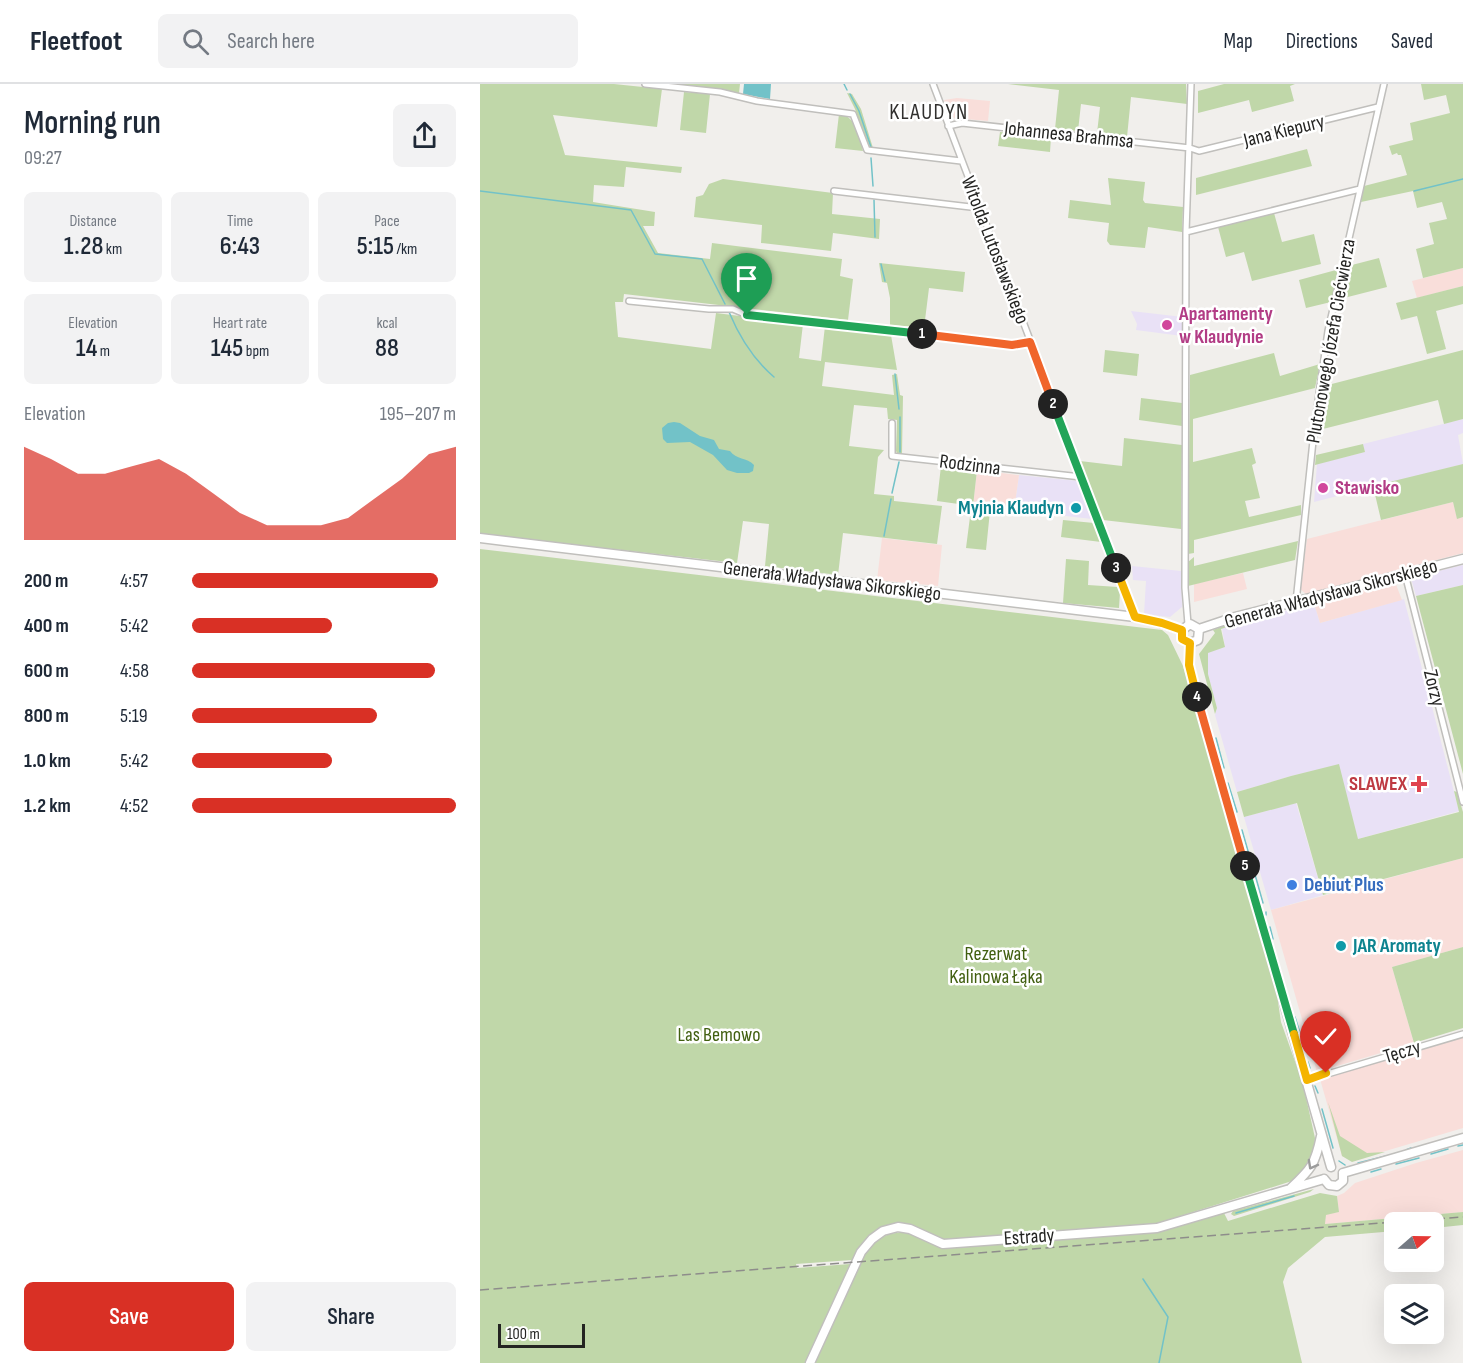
<!DOCTYPE html>
<meta charset="utf-8">
<style>
body{margin:0;font-family:"Sofia Sans Condensed",sans-serif;background:#f2f2f3;color:#1f2937;height:100vh;display:flex;flex-direction:column;font-size:22px;white-space:nowrap}
*{box-sizing:border-box;margin:0}
p{font-size:20px;color:#747a83}
.icon{flex:none;width:33px;height:33px;fill:none;stroke:currentColor;stroke-width:2;stroke-linecap:round;stroke-linejoin:round}
.map{position:relative;flex:1;overflow:hidden}
.drawer{display:flex;flex-direction:column;background:#fff;width:480px}
.drawer>*{flex:none}
.needle{width:39px;rotate:70deg}
.controls{position:absolute;left:904px;top:1128px;display:grid;gap:12px}
.controls a{display:grid;place-items:center;width:60px;height:60px;border-radius:9px;background:#fff;box-shadow:0 6px 24px #0002;font-size:30px}
.scale{position:absolute;left:18px;bottom:15px;width:87px;box-sizing:border-box;padding-left:6px;border:3px solid #242422;border-top:0;font-size:16px;line-height:21px;white-space:nowrap;color:#242422;-webkit-text-stroke:4px #fff;paint-order:stroke}
.pin{position:absolute;display:grid;place-items:center;width:51px;height:51px;color:#fff;margin:-62px -26px;border-radius:50% 50% 50% 0;rotate:-45deg;box-shadow:0 0 6px #0007}
.pin .icon{rotate:45deg}
.km{position:absolute;width:30px;height:30px;margin:-15px;border-radius:50%;background:#222;color:#fff;font-size:16px;line-height:30px;text-align:center}
.round{display:grid;place-items:center;flex:none;width:63px;height:63px;border-radius:9px;background:#f2f2f3}
.headline{display:flex;align-items:center;justify-content:space-between;height:102px;padding:0 24px}
h1{font-size:33px;font-weight:600;line-height:45px}
.stats{display:grid;grid-template-columns:repeat(3,1fr);gap:9px;height:102px;padding:6px 24px}
.stats div{display:grid;align-content:center;border-radius:9px;background:#f2f2f3;text-align:center}
.stats b{font-size:26px;font-weight:600}
.stats small{font-size:16px;font-weight:400}
.stats p{font-size:16px}
.chart{height:168px;padding:12px 24px}
.chart p{display:flex;justify-content:space-between}
.chart svg{width:100%;height:108px;margin-top:6px;fill:#d93025;opacity:.7}
.cta{display:flex;gap:12px;margin-top:auto;padding:12px 24px}
.cta a{flex:1;height:69px;border-radius:9px;background:#d93025;color:#fff;font-size:24px;font-weight:600;line-height:69px;text-align:center}
.cta a+a{background:#f2f2f3;color:#1f2937}
ul{padding:0 24px;list-style:none;font-size:20px}
li{display:grid;grid-template-columns:96px 72px 1fr;align-items:center;height:45px}
li i{height:15px;border-radius:8px;background:#d93025}
header{display:flex;align-items:center;gap:36px;box-sizing:border-box;height:84px;padding:0 30px;background:#fff;border-bottom:2px solid #e0e1e3}
header strong{font-size:28px}
nav{display:flex;gap:33px;margin-inline-start:auto;font-size:21px}
.search{width:420px;height:54px;background:#f2f2f3;display:flex;align-items:center;gap:15px;box-sizing:border-box;padding:0 21px;border-radius:9px;color:#747a83;font-size:22px}
main{display:flex;flex:1;min-height:0}
.map>svg:first-child{display:block}
</style>
<header>
<strong>Fleetfoot</strong>
<div class="search"><svg class="icon" aria-label="search" viewBox="0 0 24 24"><circle cx="10" cy="10" r="6"/><path d="M15 15l6 6"/></svg>Search here</div>
<nav><a>Map</a><a>Directions</a><a>Saved</a></nav>
</header>
<main>
<section class="drawer">
<div class="headline"><div><h1>Morning run</h1><p>09:27</p></div><a class="round"><svg class="icon" aria-label="share" viewBox="0 0 24 24"><path d="M12 15V3M7 8l5-5 5 5M5 13v7h14v-7"/></svg></a></div>
<div class="stats">
<div><p>Distance</p><b>1.28<small> km</small></b></div>
<div><p>Time</p><b>6:43</b></div>
<div><p>Pace</p><b>5:15<small> /km</small></b></div>
</div>
<div class="stats">
<div><p>Elevation</p><b>14<small> m</small></b></div>
<div><p>Heart rate</p><b>145<small> bpm</small></b></div>
<div><p>kcal</p><b>88</b></div>
</div>
<div class="chart"><p><span>Elevation</span>195–207 m</p>
<svg viewBox="0 0 160 44" preserveAspectRatio="none"><path d="M0 44V6L10 11L20 17L30 17L40 14L50 11L60 17L70 25L80 33L90 38L100 38L110 38L120 35L130 27L140 19L150 9L160 6V44z"/></svg>
</div>
<ul>
<li><b>200 m</b>4:57<i style="width:93%"></i></li>
<li><b>400 m</b>5:42<i style="width:53%"></i></li>
<li><b>600 m</b>4:58<i style="width:92%"></i></li>
<li><b>800 m</b>5:19<i style="width:70%"></i></li>
<li><b>1.0 km</b>5:42<i style="width:53%"></i></li>
<li><b>1.2 km</b>4:52<i style="width:100%"></i></li>
</ul>
<div class="cta"><a>Save</a><a>Share</a></div>
</section>
<div class="map">
<svg width="983" height="1279" viewBox="0 0 983 1279">
<rect width="100%" height="100%" fill="#f1efec"/>
<path fill="#e9e1f6" d="M651,227l52,6 -1,19 -46,-6 1,-6z
M983,335v14l-5,2 5,29 -149,38 3,-38 48,-12 -2,-8z
M539,391l59,6 14,38 -78,-9z
M983,481v20l-47,11 -5,-18z
M652,482l49,5 1,36 -12,10 -26,-3 2,-33 -13,-1z
M924,515l55,212 -101,28 -20,-74 -47,11 -54,16 -22,-77 2,-7 -9,-34v-22l17,-5 -3,-19 92,-25 6,20z
M816,719l27,92 -52,15 -27,-93z"/>
<path fill="#f9deda" d="M477,14l33,3 -2,20 -34,-3 -6,-5 -4,-13z
M983,184v18l-46,12 -5,-17z
M497,386l42,5 -5,35 -41,-4z
M973,418l4,16 6,-1v36l-157,41 -6,-5 7,-50z
M402,454l60,7 -4,41 -61,-6z
M763,489l4,16 -53,13v-18z
M915,498l7,18 -82,23 -6,-20z
M983,774v89l-71,20 22,76 -97,29 -46,-162z
M983,953v91l-111,33 -10,-5 -22,-77z
M983,1066v62l-138,12 1,-10 13,-2 -2,-16 7,-3 11,-10 61,-20z"/>
<path fill="#c0d7a9" d="M0,0h134l48,5 -5,38 -104,-12 12,40 117,12 -1,6 -55,-6 -2,20 -30,-2 -1,17 62,10 -1,14h-11l15,27 52,6 2,-16 130,16 -2,17 13,3 -5,41 -224,-26 -1,8h-8l3,35 93,12 5,-36 87,11 -4,34 22,3 4,-35 66,9 6,35 -72,-8 -3,24 72,9 -2,-20 5,-1 3,21 3,1 -1,58 -5,-1 -1,-2 1,-31 -9,-1 -1,-11 -33,-3 -5,41 35,4 -6,7 -4,37 20,2v5l48,5 -5,38 -94,-11 -5,42 -73,-9 4,-42 -26,-3 -6,42 -257,-29z
M195,0h65l-1,9z
M528,0h178l1,20 -56,-7 -4,40 -30,-4 3,-26 -19,-3 -3,27 -23,-2 4,-39z
M744,0h71l-5,2 4,15 -42,11 -3,-12 -51,13v-22z
M941,0h42v184l-40,10 -7,-29 18,-5 -5,-21 18,-4 -5,-17 -25,6 -4,-17 -52,11 3,-16 43,-11 -6,-20h-3l-1,-2 -5,2 -3,-9 24,-6 -3,-17 40,-10 -4,-18 -22,5z
M204,8l26,2 -4,39 -26,-3z
M367,9l5,1 9,15 12,39 -5,-1 -13,-38z
M359,30c17,2 21,22 24,37l-28,-3z
M520,48l51,5 -1,15 -52,-6z
M827,65l5,17 -116,29v-17z
M628,94l37,4 -2,18 2,3 38,4 -1,25 -34,-5 -3,21 -35,-3 -3,-4 2,-18 -41,-5 2,-18 41,5z
M243,95l110,14 -1,21 48,5 -1,20 -46,-6 -2,18 -70,-8 1,-18 -68,-8 2,-20 7,-2 6,-11z
M794,129l8,29 32,-8 7,30 -69,17 -8,-29 -18,5 -8,-30z
M899,174l8,29 -47,12 8,-33z
M399,179l86,9 -2,20 -34,-4 -5,40 -34,-3v-27l-3,-15 -5,-1z
M856,186l3,1 -8,31 -25,6 -7,-28z
M983,202v18l-27,7 10,38 -19,5 -10,-38 -16,4 -5,-17z
M625,266l34,4 -2,22 -34,-4z
M983,266v69l-19,5 -6,-24 -119,30 5,-44z
M794,269l6,23 40,-12 -5,24 -122,31v43l59,-14 4,15 -4,2 8,33 -15,3 4,16 52,-12v10l-107,25v13l-6,1 2,-179z
M661,314l41,5v23l-43,-6z
M644,354l58,7 -1,84 -78,-9 -23,-59 42,5z
M883,360l2,8 -50,13 1,-10z
M983,380v53l-6,2 -4,-17 -72,18 -8,-34z
M461,382l36,4 -4,36 -36,-5z
M491,425l19,2 -4,39 -20,-2z
M583,436l31,3 7,19 -40,-5z
M818,457l-3,19 -107,26v-24l6,-5v9z
M0,465l682,81 6,5 15,31 94,329 4,27 22,62 12,54 -1,14 -4,12 -18,17 -137,43 -204,16 -8,-1 -25,-10h-39l-15,12 -12,19 -56,4 1,4 53,-4 -44,99h-326z
M586,475l23,2 -1,24 30,2 2,5 -1,16 -56,-5z
M983,501v189l-47,-178z
M746,541h7l-12,4 4,18 -17,6v21l9,34 -2,6 -16,-60 16,-21 -2,-3z
M859,680l19,75 101,-27 -5,-21 3,1 6,20v46l-140,37 -26,-92 -53,14 -7,-25 54,-16z
M983,863v81l-49,15 -22,-76z
M848,1018l12,34 27,17 18,-1 -33,10 -10,-6z
M834,1105l-4,3 -76,24 -3,-2 2,-3z
M840,1109l17,3 2,16 -13,3 -1,9 138,-12v13l-29,3v-6h-39v9l-70,6 -37,31 -5,14 19,81h-487l47,-106 13,-16 14,-7 14,-2 8,2 19,8 232,-12 62,-17 4,8z"/>
<path fill="#72c2c8" d="M264,0h27l-1,15 -27,-5z
M194,338l6,1 20,13 14,4 5,9 11,2c6,9 17,6 24,14l-1,6 -4,2h-12l-10,-3 -14,-15 -23,-13 -23,1 -4,-4 -1,-11 6,-5z"/>
<g fill="none" stroke-linecap="round" stroke-linejoin="round">
<path stroke="#72c2c8" stroke-width="1.5" d="M364,0l3,6
M370,10l9,17 12,36
M391,74l2,28
M0,107l151,19 24,44 47,5 23,45
M934,107l49,-12
M394,116l1,37
M401,180l4,17
M249,228c10,24 25,48 45,65
M415,290l4,35
M420,333v35
M412,409l7,-31
M404,452l7,-37
M736,654l8,30
M748,699l9,29
M762,746l8,28
M774,787l9,32
M786,828v3
M790,843l3,12
M815,933l10,32
M828,978l2,6
M835,1002l3,7
M842,1025l11,39
M978,1062l5,-1
M926,1066l5,-2
M951,1070l17,-5
M859,1077l6,4
M878,1079l28,-7
M916,1080l23,-6
M891,1088l10,-3
M756,1129l58,-17
M663,1195l25,38 -9,46"/>
<defs>
<path id="street" d="M165,0l75,8 37,9 96,13 14,36 94,11
M453,0l202,533
M468,42l14,-3 228,25 9,3 179,-44
M354,107l145,17
M706,148l174,-43
M149,217l80,8h24l14,6 265,30 18,-3
M412,339v33l189,21
M925,490l58,228
M816,518l19,-180 13,-91 56,-247
M708,540l-3,-36 1,-356 5,-148
M827,996l19,-7h5l132,-39"/>
<path id="secondary" d="M0,454l655,79 23,5 24,8
M719,545l36,-12 228,-58
M702,546l8,-6 9,5
M702,546l1,9 7,4
M710,559l-1,22 5,23 137,479
M710,559l8,-3 1,-11
M863,1089l120,-35
M844,1095l5,6 8,1 6,-5v-8
M811,1104c20,-19 24,-23 30,-52
M330,1279l51,-111 11,-13 11,-8 15,-4 12,2 33,15 214,-16 167,-49"/>
</defs>
<use href="#street" stroke="#c0bfbc" stroke-width="8"/>
<use href="#secondary" stroke="#c0bfbc" stroke-width="11"/>
<use href="#street" stroke="#fff" stroke-width="5"/>
<use href="#secondary" stroke="#fff" stroke-width="8"/>
<path stroke="#8e8d8b" stroke-width="1.5" stroke-dasharray="9 4.5" stroke-linecap="butt" d="M0,1206l983,-73"/>
</g>
<defs><path id="oneway-chevron" d="M-2-3.5L2.5 0L-2 3.5" fill="none" stroke-width="1.6" stroke-linecap="round" stroke-linejoin="round" transform="scale(1.5)"/></defs>
<use stroke="#9c9c9c" href="#oneway-chevron" transform="translate(832 1081) rotate(119)"/>
<g fill="none" stroke-linecap="round" stroke-linejoin="round">
<defs>
<path id="split-1" d="M267,231l175,19"/>
<path id="split-2" d="M442,250l90,11 18,-3 23,62"/>
<path id="split-3" d="M573,320l63,164"/>
<path id="split-4" d="M636,484l19,49 27,6 20,7v9l8,4 -1,22 8,32"/>
<path id="split-5" d="M717,613l48,169"/>
<path id="split-6" d="M765,782l49,168"/>
<path id="split-7" d="M814,950l13,46 19,-7"/>
</defs>
<use href="#split-1" stroke="#fff" stroke-width="12"/>
<use href="#split-2" stroke="#fff" stroke-width="12"/>
<use href="#split-3" stroke="#fff" stroke-width="12"/>
<use href="#split-4" stroke="#fff" stroke-width="12"/>
<use href="#split-5" stroke="#fff" stroke-width="12"/>
<use href="#split-6" stroke="#fff" stroke-width="12"/>
<use href="#split-7" stroke="#fff" stroke-width="12"/>
<use href="#split-1" stroke="#22a559" stroke-width="8"/>
<use href="#split-2" stroke="#f0652b" stroke-width="8"/>
<use href="#split-3" stroke="#22a559" stroke-width="8"/>
<use href="#split-4" stroke="#f5b400" stroke-width="8"/>
<use href="#split-5" stroke="#f0652b" stroke-width="8"/>
<use href="#split-6" stroke="#22a559" stroke-width="8"/>
<use href="#split-7" stroke="#f5b400" stroke-width="8"/>
</g>
<g fill="#d1479c" stroke="#fff" stroke-width="2">
<circle cx="687" cy="241" r="6"/>
<circle cx="843" cy="404" r="6"/>
</g>
<g fill="#0f9aa8" stroke="#fff" stroke-width="2">
<circle cx="596" cy="424" r="6"/>
<circle cx="861" cy="862" r="6"/>
</g>
<path fill="#e0444e" stroke="#fff" stroke-width="2" d="M936 691h6v6h6v6h-6v6h-6v-6h-6v-6h6z"/>
<circle fill="#3f7fe0" stroke="#fff" stroke-width="2" cx="812" cy="801" r="6"/>
<g text-anchor="middle" dominant-baseline="central" stroke-width="5" stroke-linejoin="round" paint-order="stroke">
<g font-size="20" fill="#242422" stroke="#fff">
<text transform="translate(804 47) rotate(-14)">Jana Kiepury</text>
<text transform="translate(589 51) rotate(6)">Johannesa Brahmsa</text>
<text transform="translate(515 166) rotate(69)">Witolda Lutosławskiego</text>
<text transform="translate(851 257) rotate(-80)">Plutonowego Józefa Ciećwierza</text>
<text transform="translate(490 381) rotate(7)">Rodzinna</text>
<text transform="translate(352 497) rotate(7)">Generała Władysława Sikorskiego</text>
<text transform="translate(851 510) rotate(-15)">Generała Władysława Sikorskiego</text>
<text transform="translate(954 604) rotate(76)">Zorzy</text>
<text transform="translate(922 968) rotate(-17)">Tęczy</text>
<text transform="translate(549 1153) rotate(-4)">Estrady</text>
</g>
<g font-size="20" font-weight="bold" fill="#b23c85" stroke="#fff" text-anchor="start">
<text x="699" y="230">Apartamenty<tspan x="699" dy="23">w Klaudynie</tspan></text>
<text x="855" y="404">Stawisko</text>
</g>
<g font-size="20" font-weight="bold" fill="#0d838f" stroke="#fff" text-anchor="end">
<text x="584" y="424">Myjnia Klaudyn</text>
<text x="873" y="862" text-anchor="start">JAR Aromaty</text>
</g>
<g font-size="20" font-weight="bold" fill="#be3a42" stroke="#fff" text-anchor="end">
<text x="927" y="700">SLAWEX</text>
</g>
<g font-size="20" font-weight="bold" fill="#366cbe" stroke="#fff" text-anchor="start">
<text x="824" y="801">Debiut Plus</text>
</g>
<g font-size="20" fill="#415f10" stroke="#fff">
<text x="516" y="870">Rezerwat<tspan x="516" dy="23">Kalinowa Łąka</tspan></text>
<text x="239" y="951">Las Bemowo</text>
</g>
<g font-size="22" letter-spacing="1.5" fill="#302f2d" stroke="#fff">
<text x="449" y="28">KLAUDYN</text>
</g>
</g>
</svg>
<div class="controls">
<a><svg class="needle" viewBox="-14 -14 28 28"><path d="M0-13l5 13h-10z" fill="#e53935"/><path d="M0 13l5-13h-10z" fill="#747a83"/></svg></a>
<a><svg class="icon" aria-label="layers" viewBox="0 0 24 24"><path d="M12 4l9 5-9 5-9-5zM3 14l9 5 9-5"/></svg></a>
</div>
<div class="scale">100 m</div>
<div class="pin" style="left:267px;top:231px;background:#1e9e55"><svg class="icon" aria-label="arrive" viewBox="0 0 24 24"><path d="M6 21V4h12l-3 4 3 4H6"/></svg></div>
<div class="pin" style="left:846px;top:989px;background:#d93025"><svg class="icon" aria-label="check" viewBox="0 0 24 24"><path d="M5 12l5 5 9-10"/></svg></div>
<b class="km" style="left:442px;top:250px">1</b>
<b class="km" style="left:573px;top:320px">2</b>
<b class="km" style="left:636px;top:484px">3</b>
<b class="km" style="left:717px;top:613px">4</b>
<b class="km" style="left:765px;top:782px">5</b>
</div>
</main>
